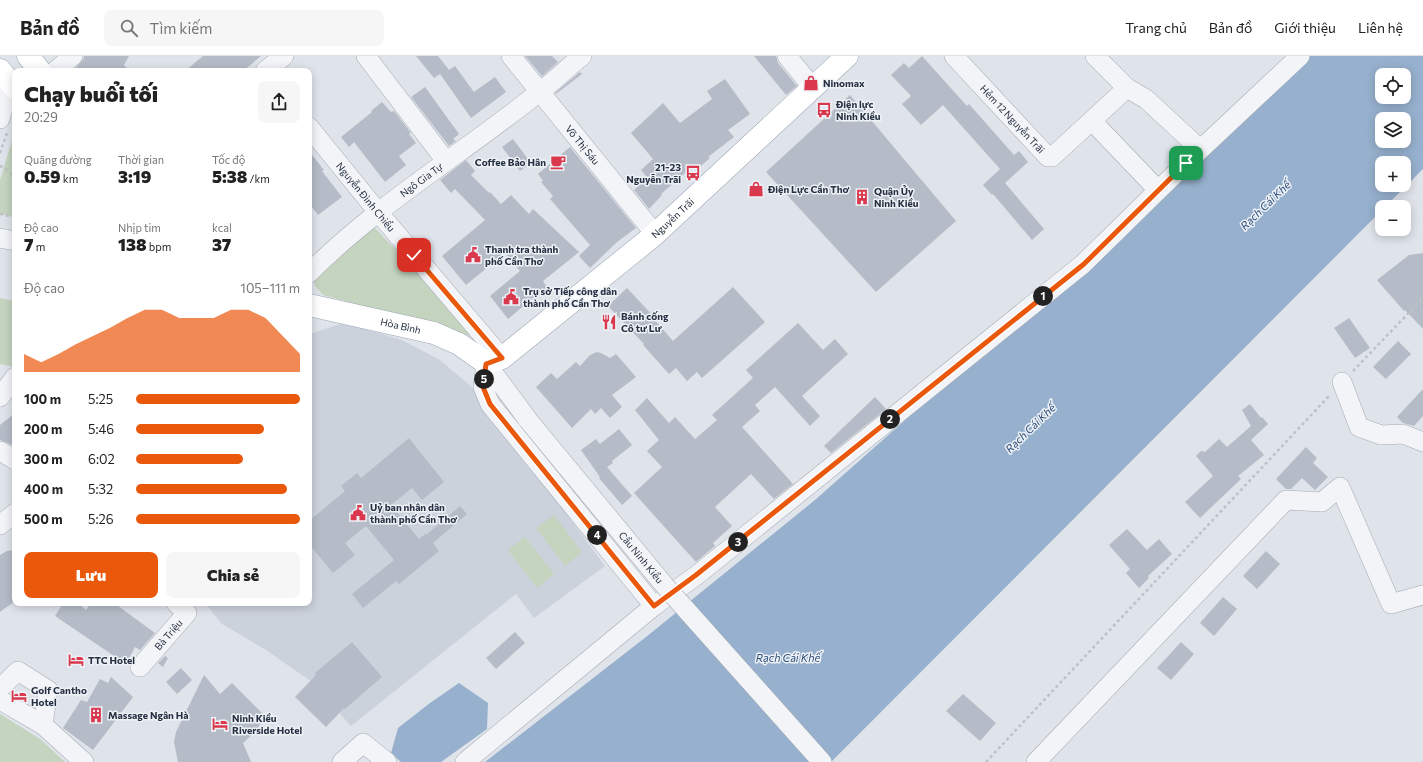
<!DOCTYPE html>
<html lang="vi">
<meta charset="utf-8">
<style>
body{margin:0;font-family:Commissioner,sans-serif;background:#f6f6f6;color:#222;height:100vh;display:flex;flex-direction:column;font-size:15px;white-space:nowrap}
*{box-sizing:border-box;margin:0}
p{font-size:13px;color:#767676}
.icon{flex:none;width:22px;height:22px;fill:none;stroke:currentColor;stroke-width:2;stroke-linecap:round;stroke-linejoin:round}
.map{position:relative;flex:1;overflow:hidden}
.sheet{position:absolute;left:12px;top:12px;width:300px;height:538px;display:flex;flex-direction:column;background:#fff;border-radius:8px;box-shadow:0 2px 10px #0003}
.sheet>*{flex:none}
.buttons{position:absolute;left:1375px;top:12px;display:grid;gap:8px}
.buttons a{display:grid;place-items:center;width:36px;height:36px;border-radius:8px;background:#fff;box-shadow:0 2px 10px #0003;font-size:20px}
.pin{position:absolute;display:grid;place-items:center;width:34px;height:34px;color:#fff;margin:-17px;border-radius:8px;box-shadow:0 2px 6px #0006}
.km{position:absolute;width:20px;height:20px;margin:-10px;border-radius:50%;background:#222;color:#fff;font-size:11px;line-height:20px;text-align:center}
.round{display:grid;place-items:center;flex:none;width:42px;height:42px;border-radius:8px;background:#f6f6f6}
.overview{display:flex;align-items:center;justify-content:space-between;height:68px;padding:0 12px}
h1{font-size:22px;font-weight:800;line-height:30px}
.metrics{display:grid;grid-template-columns:repeat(3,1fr);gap:6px;height:68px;padding:4px 12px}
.metrics div{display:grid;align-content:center}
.metrics b{font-size:17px;font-weight:800}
.metrics small{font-size:11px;font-weight:400}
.metrics p{font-size:11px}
.chart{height:112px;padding:8px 12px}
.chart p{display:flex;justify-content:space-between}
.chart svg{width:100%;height:72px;margin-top:4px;fill:#ea580c;opacity:.7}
.cta{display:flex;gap:8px;margin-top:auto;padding:8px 12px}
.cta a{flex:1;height:46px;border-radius:8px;background:#ea580c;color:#fff;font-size:16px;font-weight:800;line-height:46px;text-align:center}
.cta a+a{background:#f6f6f6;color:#222}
ul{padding:0 12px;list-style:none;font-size:13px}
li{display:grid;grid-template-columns:64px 48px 1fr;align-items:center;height:30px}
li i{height:10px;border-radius:5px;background:#ea580c}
header{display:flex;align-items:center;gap:24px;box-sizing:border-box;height:56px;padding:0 20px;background:#fff;border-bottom:1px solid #e0e0e0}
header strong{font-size:19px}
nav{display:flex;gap:22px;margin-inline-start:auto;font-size:14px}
.search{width:280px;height:36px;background:#f6f6f6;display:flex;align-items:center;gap:10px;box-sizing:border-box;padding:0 14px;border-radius:8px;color:#767676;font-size:15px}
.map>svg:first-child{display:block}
</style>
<header>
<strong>Bản đồ</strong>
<div class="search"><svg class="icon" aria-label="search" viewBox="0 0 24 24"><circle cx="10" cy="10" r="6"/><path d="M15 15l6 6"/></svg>Tìm kiếm</div>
<nav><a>Trang chủ</a><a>Bản đồ</a><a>Giới thiệu</a><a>Liên hệ</a></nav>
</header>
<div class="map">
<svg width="1423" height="706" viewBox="0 0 1423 706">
<rect width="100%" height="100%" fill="#dfe3ea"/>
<path fill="#ccd2dc" d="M344,267l58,17 38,20 33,28 132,178 -71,52 -18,-24 -165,132 -42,-46 -43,-30 -44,-26 -17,-21h104v-269z"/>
<path fill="#c4d4bf" d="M15,75v86l-15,-3v-34z
M369,172l7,1 105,110 -158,-44 -8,-9 -3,-9z
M0,242l15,3v66l-15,-3z
M554,459l28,37 -17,14 -29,-38z
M525,481l29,37 -17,14 -29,-38z
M0,658l40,25 25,23h-65z"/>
<path fill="#96b0cd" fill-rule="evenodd" d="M1310,0h113v113l-38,38h-3v3l-551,552h-346l161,-125 169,-137 394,-349zM1382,19h22v22h-22zM1382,63h22v22h-22zM1382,107h22v22h-22z
M459,627l29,20 -1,26 -46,33h-40l-10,-9 7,-25 32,-25z"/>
<path fill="#b5bcc7" d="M84,0h45l-5,9 5,6h-52l-1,-3 7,-8z
M203,0h58l-18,15h-58z
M416,0h22l11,14 6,-4 19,26 21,-15 11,15 -35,26 -31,-44 -6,4z
M525,0h27l6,6 -16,14z
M754,0h22l2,7 19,23 -11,9z
M922,0l45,50 2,-2 45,51 5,-4 9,11 -23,21 39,46 -12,11 -39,-46 -1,1 -9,-10 17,-16 -57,-64 -22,20 -19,-21 9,-8 -20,-21 13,-12 5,5z
M580,16l2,2 -26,20 -1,-1z
M725,23l25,35 -22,16 6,7 -26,20 2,1 -14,12 -3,-4 -32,28 1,1 -13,14 -15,-19 13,-13 -6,-7 12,-11 -22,-26 32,-30 17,20 32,-24 -5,-8z
M425,31l34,47 -6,5 3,2 -7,5 -38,-49z
M850,39l106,126 -80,71 -110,-120z
M382,46l9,10 3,-1 17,22 -2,1 7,9 -17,13 7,9 -21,17 -31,-40 -5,5 -8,-10 31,-25 -1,-1z
M513,83l18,24 -11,8 -18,-24z
M570,91l66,81 -19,14 -27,26 -11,-12 11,-11 -40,-46 3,-3 -12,-14 2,-1 -5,-7z
M309,95l15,19 -2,1 20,26 -24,18 -9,-12z
M466,104l9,11 -4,4 18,18 1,-1 11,12 10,-9 18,19 4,-5 46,43 -36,29 5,8 -9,7 -1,-2 -30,25 -18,-23 30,-25 -15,-18 -39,32 -24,-29 43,-36 -30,-31 -4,4 -11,-13z
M1423,197v76l-18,-19 -1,1 -27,-31 32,-25z
M733,231l32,35 -63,56 -5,-6 -10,9 -11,-13 -7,6 -26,-29 1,-1 -36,-38 19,-18 27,29 -1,1 20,23z
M1349,262l21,30 -15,10 -21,-30z
M798,267l25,27 12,-11 13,15 -46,42 18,20 -10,10 -35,-39 -20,18 5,6 -18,16 51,57 -19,15 -23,-25 -36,33 17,19 -19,17 2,3 -19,16 -62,-69 28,-26 -15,-16 12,-11 -24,-30 12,-12 22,25 6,-6 20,22 22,-19 -5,-5 41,-37 -7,-8z
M1398,285l13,13 -25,25 -13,-12z
M597,296l4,1 9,5 6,-4 20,23 -24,18 10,12 -12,11 -9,-10 -6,6 -4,-5 -19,19 -36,-41 15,-14 6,6 19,-17 4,4 10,-11z
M1423,333v27l-9,10 -11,-3 -6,-6z
M875,341l11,12 -55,44 -7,-7z
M1250,348l11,14 1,-1 6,7 -17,16 13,15 -26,21 3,3 -41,39 -15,-16 28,-26 -17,-20 5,-5 4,1 14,-13 8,8 24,-21 -9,-16z
M15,357v30l-3,2 -12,-5v-15z
M619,373l13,16 -20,16 1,2 -6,4 25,29 -10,9 -23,-27 1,-1 -19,-27 15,-11 4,5z
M409,382l35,44 -22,18 -10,-12 -21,17 28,34 6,-5 1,1 34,-29 7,8 -34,29 6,8 -40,33 -3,-3 -33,27 -11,-14 42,-34 -28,-34 -21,17 10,12 -22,18 -24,-29v-23l36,-30 -4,-5 16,-13 4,5z
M1306,391l11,11 -4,5 15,14 -13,13 -13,-12 -11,11h-5l-10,-10z
M1127,473l20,21 12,-11 13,15 -24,22 1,2 -10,10 -13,-15 4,-4 -21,-24z
M15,494v51l-15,11v-57l7,-4z
M1266,495l14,13 -23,25 -14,-13z
M1223,541l14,12 -23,27 -14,-13z
M63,547h15l8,7 5,-7h23l41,30 -15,17 -5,-3 -9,17 -71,-48z
M515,576l10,11 -29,26 -10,-11z
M352,586l30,35 -37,32 -1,-1 -18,19 -31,-30 21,-22 -1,-2z
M1181,586l13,12 -23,26 -14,-12z
M165,600l3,2 -5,9 -5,-4z
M181,612l11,12 -15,14 -11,-12z
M204,619l16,19 12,-11 33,33 -9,15 -13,12 8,19h-73l-4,-20 2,-10z
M111,621l22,20 -40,53 -30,-22 18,-28 6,2 13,-23 8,4z
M963,638l33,29 -16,18 -34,-30z"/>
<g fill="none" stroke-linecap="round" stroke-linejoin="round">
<defs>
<g id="minor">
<path d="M366,0l80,105"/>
<path id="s1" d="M511,0l144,178"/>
<path d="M787,0l26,32"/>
<path id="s2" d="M954,0l94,101h4l75,-69"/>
<path d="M1095,0l32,32 19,11 54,50"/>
<path d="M55,15l18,-15"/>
<path d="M265,15l19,-15"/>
<path d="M0,63l11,-36"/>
<path d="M1092,65l66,69"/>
<path id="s3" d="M309,71l69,85 124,146"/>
<path d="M0,182l15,3"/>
<path id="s4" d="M309,217c69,-69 153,-119 229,-180 15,-11 29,-25 44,-37"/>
<path d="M486,307l-3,24 7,17 164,202"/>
<path d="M486,307l42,57"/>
<path d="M1342,326l17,45 22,8 22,-1 20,8"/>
<path d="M0,341l15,-20"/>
<path d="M0,395l15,9"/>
<path d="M0,469l15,-12"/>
<path id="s5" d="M140,611l47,-54 -11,-10"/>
<path d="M0,632l18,-17 30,19 -5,35"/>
<path d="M0,644l43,25 41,37"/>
<path d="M342,706l21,-19 24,19"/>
<path d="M465,706l189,-156 43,-31 386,-311 103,-101 114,-107"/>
<path d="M1036,706l250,-262 36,2 18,-15 51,117 32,-9"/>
</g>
<g id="major">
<path d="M28,0l12,15"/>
<path d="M0,14l15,18"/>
<path id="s6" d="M309,249l125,28 25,11 27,19 16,-5 151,-122 194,-180"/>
</g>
</defs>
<use href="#minor" stroke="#a4aab4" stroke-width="20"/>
<use href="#major" stroke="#9da7b6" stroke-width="23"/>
<path stroke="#bdc1c8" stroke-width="2.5" stroke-dasharray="3 3" stroke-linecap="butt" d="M0,97l7,-20
M0,110c5,2 14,8 15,14
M0,158l15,3
M1353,315l70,-73
M986,706l344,-367"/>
<use href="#minor" stroke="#f2f4f7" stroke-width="19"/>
<use href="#major" stroke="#fff" stroke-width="22"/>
<defs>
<g id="minor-bridge">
<path id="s7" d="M528,364l137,166 157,176"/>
</g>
</defs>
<use href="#minor-bridge" stroke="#a4aab4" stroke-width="20" stroke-linecap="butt"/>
<use href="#minor-bridge" stroke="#f2f4f7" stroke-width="19"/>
</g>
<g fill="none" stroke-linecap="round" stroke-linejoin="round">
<defs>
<path id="route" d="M414,199l88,103 -16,6 -3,23 7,17 164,202 42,-31 388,-311 102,-101"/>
</defs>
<use href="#route" stroke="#fff" stroke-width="8"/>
<use href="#route" stroke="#ea580c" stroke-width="5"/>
</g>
<defs>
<symbol id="shop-bare" viewBox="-9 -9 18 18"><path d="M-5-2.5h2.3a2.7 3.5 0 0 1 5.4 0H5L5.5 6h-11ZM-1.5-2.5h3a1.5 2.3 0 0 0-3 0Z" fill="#da384d" stroke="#eef2f7" stroke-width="2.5" paint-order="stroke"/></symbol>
<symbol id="bus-bare" viewBox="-9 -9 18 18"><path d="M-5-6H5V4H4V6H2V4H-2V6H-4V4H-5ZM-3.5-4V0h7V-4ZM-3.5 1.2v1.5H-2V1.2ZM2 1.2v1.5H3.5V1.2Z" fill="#da384d" stroke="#eef2f7" stroke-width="2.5" paint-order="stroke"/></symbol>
<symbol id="cafe-bare" viewBox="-9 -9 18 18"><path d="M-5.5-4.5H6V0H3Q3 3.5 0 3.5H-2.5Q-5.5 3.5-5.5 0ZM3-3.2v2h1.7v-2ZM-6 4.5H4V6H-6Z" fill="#da384d" stroke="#eef2f7" stroke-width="2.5" paint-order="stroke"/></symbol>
<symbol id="building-bare" viewBox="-9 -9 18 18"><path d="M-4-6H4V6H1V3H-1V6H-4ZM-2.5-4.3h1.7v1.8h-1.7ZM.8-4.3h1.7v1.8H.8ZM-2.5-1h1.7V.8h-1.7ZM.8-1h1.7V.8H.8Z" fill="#da384d" stroke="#eef2f7" stroke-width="2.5" paint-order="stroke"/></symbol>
<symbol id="civic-bare" viewBox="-9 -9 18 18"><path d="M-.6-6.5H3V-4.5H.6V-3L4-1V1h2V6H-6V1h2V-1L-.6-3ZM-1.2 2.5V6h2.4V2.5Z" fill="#da384d" stroke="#eef2f7" stroke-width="2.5" paint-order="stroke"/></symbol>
<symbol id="restaurant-bare" viewBox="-9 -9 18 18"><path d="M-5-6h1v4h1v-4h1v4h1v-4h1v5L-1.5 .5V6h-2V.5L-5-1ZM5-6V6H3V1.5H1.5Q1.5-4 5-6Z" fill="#da384d" stroke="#eef2f7" stroke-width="2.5" paint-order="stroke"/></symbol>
<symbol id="hotel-bare" viewBox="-9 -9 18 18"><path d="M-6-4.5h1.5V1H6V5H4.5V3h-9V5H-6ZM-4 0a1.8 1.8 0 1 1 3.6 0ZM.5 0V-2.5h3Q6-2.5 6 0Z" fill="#da384d" stroke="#eef2f7" stroke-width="2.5" paint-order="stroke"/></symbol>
</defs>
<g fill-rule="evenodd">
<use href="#shop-bare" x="800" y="16" width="22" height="22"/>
<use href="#bus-bare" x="813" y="43" width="22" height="22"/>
<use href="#cafe-bare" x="547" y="95" width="22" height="22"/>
<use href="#bus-bare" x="682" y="106" width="22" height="22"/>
<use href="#shop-bare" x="745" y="122" width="22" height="22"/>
<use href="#building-bare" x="851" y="130" width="22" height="22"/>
<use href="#civic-bare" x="462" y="188" width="22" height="22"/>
<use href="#civic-bare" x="500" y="230" width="22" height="22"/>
<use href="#restaurant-bare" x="598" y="255" width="22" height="22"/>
<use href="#civic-bare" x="347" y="446" width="22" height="22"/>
<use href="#hotel-bare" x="65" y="593" width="22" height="22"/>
<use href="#hotel-bare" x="8" y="629" width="22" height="22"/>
<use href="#building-bare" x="85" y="648" width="22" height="22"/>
<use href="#hotel-bare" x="209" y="657" width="22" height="22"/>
</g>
<g text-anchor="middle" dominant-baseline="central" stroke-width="3" stroke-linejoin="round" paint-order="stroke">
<g font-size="10" font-weight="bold" fill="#263042" stroke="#eef2f7" text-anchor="start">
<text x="823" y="27">Ninomax</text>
<text x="836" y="48">Điện lực<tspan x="836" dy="12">Ninh Kiều</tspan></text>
<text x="546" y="106" text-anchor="end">Coffee Bảo Hân</text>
<text x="681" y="111" text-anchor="end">21-23<tspan x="681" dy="12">Nguyễn Trãi</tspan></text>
<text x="768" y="133">Điện Lực Cần Thơ</text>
<text x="874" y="135">Quận Ủy<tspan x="874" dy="12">Ninh Kiều</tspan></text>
<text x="485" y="193">Thanh tra thành<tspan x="485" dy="12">phố Cần Thơ</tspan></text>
<text x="523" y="235">Trụ sở Tiếp công dân<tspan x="523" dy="12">thành phố Cần Thơ</tspan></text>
<text x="621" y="260">Bánh cống<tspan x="621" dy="12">Cô tư Lư</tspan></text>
<text x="370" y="451">Uỷ ban nhân dân<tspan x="370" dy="12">thành phố Cần Thơ</tspan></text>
<text x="88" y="604">TTC Hotel</text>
<text x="31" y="634">Golf Cantho<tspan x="31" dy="12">Hotel</tspan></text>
<text x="108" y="659">Massage Ngân Hà</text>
<text x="232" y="662">Ninh Kiều<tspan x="232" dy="12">Riverside Hotel</tspan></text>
</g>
<g font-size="10" fill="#263042" stroke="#eef2f7">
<text stroke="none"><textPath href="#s2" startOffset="86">Hẻm 12 Nguyễn Trãi</textPath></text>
<text stroke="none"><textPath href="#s1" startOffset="114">Võ Thị Sáu</textPath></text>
<text stroke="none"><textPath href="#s4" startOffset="146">Ngô Gia Tự</textPath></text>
<text stroke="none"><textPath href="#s3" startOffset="90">Nguyễn Đình Chiểu</textPath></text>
<text stroke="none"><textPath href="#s6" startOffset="426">Nguyễn Trãi</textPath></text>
<text stroke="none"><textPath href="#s6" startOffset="94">Hòa Bình</textPath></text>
<text stroke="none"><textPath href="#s7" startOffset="178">Cầu Ninh Kiều</textPath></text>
<text stroke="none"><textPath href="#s5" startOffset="43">Bà Triệu</textPath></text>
</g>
<g font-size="11" font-style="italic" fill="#2c4d7a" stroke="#eef2f7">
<text transform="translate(1265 149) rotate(-44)">Rạch Cái Khế</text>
<text transform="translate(1030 372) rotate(-44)">Rạch Cái Khế</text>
<text x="788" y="601">Rạch Cái Khế</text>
</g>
</g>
</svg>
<div class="buttons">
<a><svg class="icon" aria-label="locate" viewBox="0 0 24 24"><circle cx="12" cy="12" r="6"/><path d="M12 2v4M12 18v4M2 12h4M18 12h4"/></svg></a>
<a><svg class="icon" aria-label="layers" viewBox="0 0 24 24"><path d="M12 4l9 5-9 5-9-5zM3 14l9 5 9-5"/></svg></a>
<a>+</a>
<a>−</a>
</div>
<div class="pin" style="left:1186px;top:107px;background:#1e9e55"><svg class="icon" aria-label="arrive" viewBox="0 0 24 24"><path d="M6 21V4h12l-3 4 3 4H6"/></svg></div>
<div class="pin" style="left:414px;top:199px;background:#d93025"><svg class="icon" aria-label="check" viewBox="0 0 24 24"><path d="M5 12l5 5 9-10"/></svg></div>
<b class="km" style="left:1043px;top:240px">1</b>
<b class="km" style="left:890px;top:363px">2</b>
<b class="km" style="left:738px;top:486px">3</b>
<b class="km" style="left:597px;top:479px">4</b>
<b class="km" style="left:484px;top:323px">5</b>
<section class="sheet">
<div class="overview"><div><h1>Chạy buổi tối</h1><p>20:29</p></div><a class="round"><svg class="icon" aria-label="share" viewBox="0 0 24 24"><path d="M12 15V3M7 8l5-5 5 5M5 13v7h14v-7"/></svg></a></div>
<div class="metrics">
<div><p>Quãng đường</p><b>0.59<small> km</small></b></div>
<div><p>Thời gian</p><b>3:19</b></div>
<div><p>Tốc độ</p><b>5:38<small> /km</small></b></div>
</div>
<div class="metrics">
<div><p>Độ cao</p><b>7<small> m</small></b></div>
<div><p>Nhịp tim</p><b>138<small> bpm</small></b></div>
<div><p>kcal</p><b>37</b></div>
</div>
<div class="chart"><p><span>Độ cao</span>105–111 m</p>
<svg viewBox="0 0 160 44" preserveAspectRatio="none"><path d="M0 44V33L10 38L20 33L30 27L40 22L50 17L60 11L70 6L80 6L90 11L100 11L110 11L120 6L130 6L140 11L150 22L160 33V44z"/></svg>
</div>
<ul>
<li><b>100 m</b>5:25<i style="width:100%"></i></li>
<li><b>200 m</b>5:46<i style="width:78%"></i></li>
<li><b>300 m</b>6:02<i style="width:65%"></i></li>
<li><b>400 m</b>5:32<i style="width:92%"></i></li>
<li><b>500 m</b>5:26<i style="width:100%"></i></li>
</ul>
<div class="cta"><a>Lưu</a><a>Chia sẻ</a></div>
</section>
</div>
